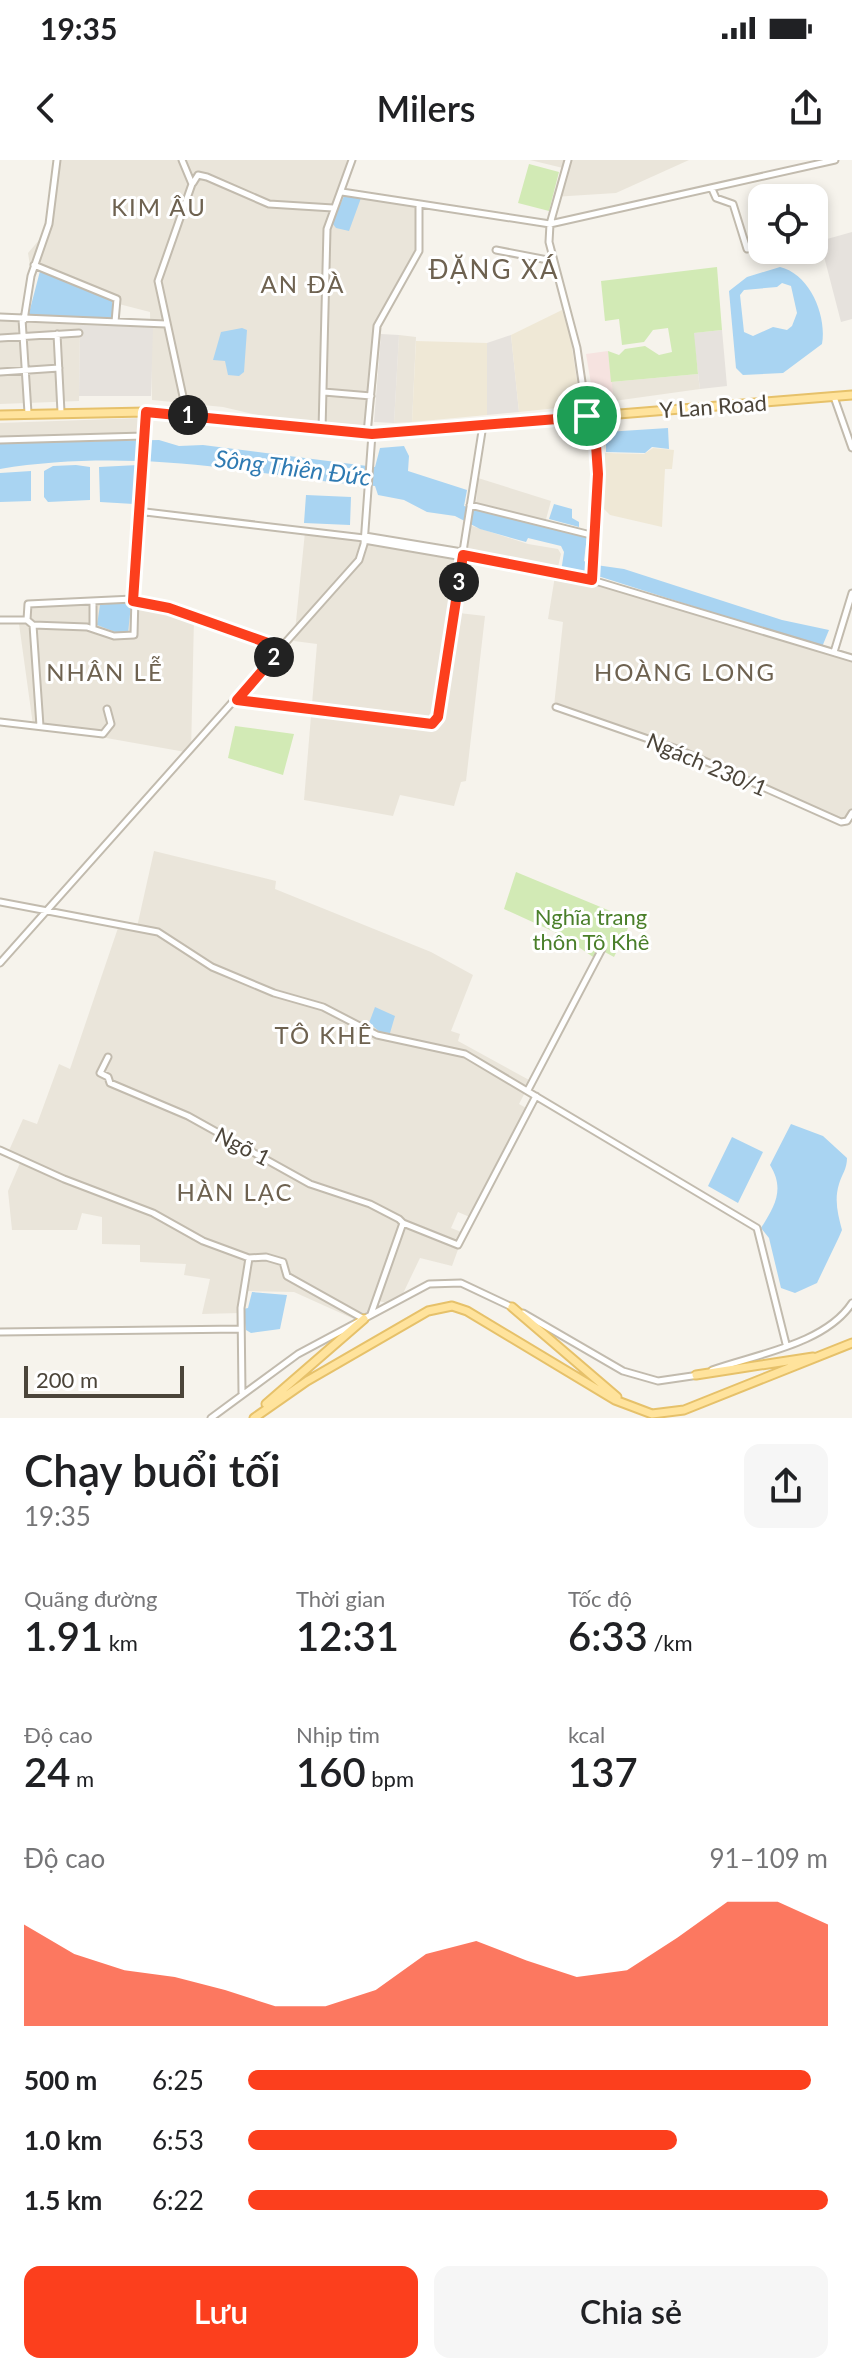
<!DOCTYPE html>
<html lang="vi">
<meta charset="utf-8">
<style>
body{margin:0;font-family:Lato,sans-serif;background:#f6f6f6;color:#202124;height:100vh;display:flex;flex-direction:column;font-size:30px;white-space:nowrap}
*{box-sizing:border-box;margin:0}
p{font-size:26px;color:#757577}
.icon{flex:none;width:44px;height:44px;fill:none;stroke:currentColor;stroke-width:2;stroke-linecap:round;stroke-linejoin:round}
.map{position:relative;height:1258px;overflow:hidden}
.drawer{display:flex;flex-direction:column;background:#fff;flex:1}
.drawer>*{flex:none}
.tools{position:absolute;left:748px;top:24px;display:grid;gap:16px}
.tools a{display:grid;place-items:center;width:80px;height:80px;border-radius:16px;background:#fff;box-shadow:0 4px 12px #0003;font-size:40px}
.scale{position:absolute;left:24px;bottom:20px;width:160px;box-sizing:border-box;padding-left:8px;border:4px solid #4b4439;border-top:0;font-size:22px;line-height:28px;white-space:nowrap;color:#4b4439;-webkit-text-stroke:6px #fff;paint-order:stroke}
.pin{position:absolute;display:grid;place-items:center;width:68px;height:68px;color:#fff;margin:-34px;border:4px solid #fff;border-radius:50%;box-shadow:0 2px 8px #0007}
.km{position:absolute;width:40px;height:40px;margin:-20px;border-radius:50%;background:#222;color:#fff;font-size:22px;line-height:40px;text-align:center}
.round{display:grid;place-items:center;flex:none;width:84px;height:84px;border-radius:16px;background:#f6f6f6}
.overview{display:flex;align-items:center;justify-content:space-between;height:136px;padding:0 24px}
h1{font-size:44px;font-weight:600;line-height:60px}
.stats{display:grid;grid-template-columns:repeat(3,1fr);gap:12px;height:136px;padding:8px 24px}
.stats div{display:grid;align-content:center}
.stats b{font-size:40px;font-weight:600}
.stats small{font-size:22px;font-weight:400}
.stats p{font-size:22px}
.chart{height:224px;padding:16px 24px}
.chart p{display:flex;justify-content:space-between}
.chart svg{width:100%;height:144px;margin-top:8px;fill:#fc3f1d;opacity:.7}
.action{display:flex;gap:16px;margin-top:auto;padding:16px 24px}
.action a{flex:1;height:92px;border-radius:16px;background:#fc3f1d;color:#fff;font-size:32px;font-weight:600;line-height:92px;text-align:center}
.action a+a{background:#f6f6f6;color:#202124}
ul{padding:0 24px;list-style:none;font-size:26px}
li{display:grid;grid-template-columns:128px 96px 1fr;align-items:center;height:60px}
li i{height:20px;border-radius:10px;background:#fc3f1d}
.status{display:flex;justify-content:space-between;align-items:center;height:56px;padding:0 40px;background:#fff;direction:ltr}
.status svg{height:22px;fill:currentColor}
header{display:flex;justify-content:space-between;align-items:center;height:104px;padding:0 24px;background:#fff;font-size:36px;font-weight:600}
.map>svg:first-child{display:block}
</style>
<div class="status"><b>19:35</b><svg viewBox="0 0 49 12"><path d="M0 12V9h3v3zM5 12V6h3v6zM10 12V3h3v9zM15 12V0h3v12zM26 1h20v11H26zM47 4h2v5h-2z"/></svg></div>
<header><svg class="icon" aria-label="back" viewBox="0 0 24 24"><path d="M15 5l-7 7 7 7"/></svg>Milers<svg class="icon" aria-label="share" viewBox="0 0 24 24"><path d="M12 15V3M7 8l5-5 5 5M5 13v7h14v-7"/></svg></header>
<div class="map">
<svg width="852" height="1258" viewBox="0 0 852 1258">
<rect width="100%" height="100%" fill="#f6f3ec"/>
<path fill="#eae5da" d="M56,0h291l-4,30 73,13 4,50 -37,60 -11,113 -98,-7 -51,-12 -71,-7 -2,-88 -39,-10 -81,-36 -2,-13 18,-21z
M530,0h159l-73,33 -63,4 10,-29z
M0,158l80,7 -1,76 -79,3z
M399,175l17,2 -4,85 -18,1z
M698,214l2,15 -86,12 -3,-19z
M141,258v17l-141,4v-16z
M478,318l73,23 -6,22 -69,-18z
M469,365l59,19 30,5 3,5 -4,17 -91,-17z
M305,372l157,23 -3,58 26,3 -19,165 -5,1 -7,24 -54,-11 -7,21 -89,-16 13,-156 -23,-3z
M555,416l27,3 270,82v148l-6,12 -164,-70 -128,-45 9,-84 -15,-3z
M130,437l64,20 -3,136 -158,-28 -14,-101 9,-1 -1,-19z
M154,691l122,30 -1,8 156,63 42,23 -22,56 9,3 -2,7 73,40 -12,23 9,5 -56,109 -14,-6 -7,16 13,5 -12,33 -32,-8 -23,48 -18,-5 -14,23 -71,-32 -49,-1 -5,22 -38,1 8,-35 -26,-4 2,-11 -46,-2v-17l-38,-1v-27l-20,-4 -5,17h-65l-4,-39 12,-28 -13,-8 16,-36 14,5 22,-60 11,5 49,-144 18,2z"/>
<path fill="#e6e2dd" d="M852,72v87l-11,3 -21,-81z
M80,165l73,2 -2,69h-72z
M722,170l5,56 -27,3 -7,-56z
M381,174l18,1 -5,88 -20,-1z
M511,175l8,77 -32,3v-72z"/>
<path fill="#efe8d6" d="M562,150l8,25 10,65 -4,6 -57,6 -8,-77z
M416,181l71,2v72l-75,7z
M653,288l21,2 -2,19h-7l-3,58 -52,-12 -6,-6 1,-56 39,1z"/>
<path fill="#f6e3e0" d="M608,191l6,50 -16,2 -4,-2 -8,-47z"/>
<path fill="#d2eab5" d="M529,4l30,8 -10,39 -31,-8z
M717,107l5,63 -28,3 4,41 -87,8 -3,-31 11,4 6,-6 20,-3 14,9 13,-3 -4,-24 -15,2 -9,12 -22,3 -3,-26 -14,2 -4,-40z
M235,566l59,8 -11,41 -55,-17z
M516,712l116,48 -18,37 -13,-7 -5,9 -35,-24 -57,-26z"/>
<path fill="#a9d4f2" fill-rule="evenodd" d="M345,34l16,4 -12,33 -13,-3 -4,-5z
M780,107c30,7 47,49 42,77l-39,29 -40,2 -7,-7 -7,-77 18,-14zM782,123l9,3 6,27 -5,13 -5,4 -14,-3 -20,9 -9,-4 -4,-37 4,-5 33,-3z
M40,111l72,29v18l-84,-1z
M242,168l5,2 -3,42 -5,4 -11,-1 -3,-14 -12,-1 8,-28z
M668,268l1,21 -17,-2 -7,6 -39,-1v-20z
M159,280l20,6 24,-1 172,22 5,-19 24,-2 5,10 -1,15 59,19 -3,16 123,30 -3,25 5,3 35,5 158,51 47,10 -7,17 -221,-70 -40,-5 3,-20 -3,-6 -33,-8 -2,4 -46,-13 -25,-13 -28,-4 -23,-12 -26,-5 -3,-9c-52,-3 -100,-12 -151,-18 -74,-9 -151,-11 -224,1v-26z
M76,305l14,2v33l-42,2 -4,-5v-26l9,-5z
M138,305l-4,39 -34,-2 -1,-35z
M31,311v30l-31,1v-29z
M306,335l45,2 -1,28 -46,-2z
M554,344l18,5v9l7,4v5l-30,-8z
M123,442l8,3 -3,28h-10l-21,-8 3,-20z
M375,847l20,9 -5,17 -10,-1 -11,-9z
M791,964l32,12 24,22c0,11 -5,16 -8,26 -5,16 -1,31 3,46l-3,7 -22,46 -22,10 -14,-5 -12,-50 -8,-10c14,-22 24,-39 9,-63z
M732,977l31,15 -25,51 -30,-17z
M252,1132l35,3 -7,34 -29,4 -5,-3 -3,-21 5,-1z"/>
<g fill="none" stroke-linecap="round" stroke-linejoin="round">
<defs>
<path id="minor" d="M182,0l10,24 -34,97 29,134
M568,0l-18,64 -1,18 28,106 10,68
M193,23l5,-8 9,2 62,27 64,4
M712,29l4,9 17,6 14,45
M342,32l208,32 285,-64
M496,90l57,11
M34,105l83,34 -2,23
M0,157l166,7
M22,159l6,94
M24,160l7,-44 18,-52 8,-64
M57,174l4,78
M0,178l79,-5
M0,212l59,-4
M324,232l47,4
M834,237l18,51
M322,270l5,-201 25,-69
M367,274l10,-108 42,-75v-47
M0,280l144,-4
M470,345l125,31
M137,351l227,27
M365,376l97,16
M364,380l99,17
M463,395l129,25 260,78
M592,420l6,-106 -4,-58
M133,441l36,7 113,40
M0,460h27
M33,465l-6,-5 1,-16 105,-5
M93,468v-27
M834,492l18,-59
M237,540l159,22h40l47,-297
M556,547l124,43 161,72 6,-1 5,-8
M0,562l103,12 8,-10 -4,-15
M40,566l-7,-101 54,2 27,9 20,-1 3,-115 9,-108
M0,742l158,30 54,35 62,26 49,14 54,28 88,19 292,174 29,116
M0,803l359,-403 5,-16 8,-110
M108,897l-8,16 8,4 2,6 78,33 122,68 60,20 29,15 4,4 -32,91
M528,930l74,-141
M0,990l64,29 89,34 50,28 46,17 17,-1 17,5 4,14 77,43
M403,1063l55,22 78,-149
M523,1153l100,58 35,10 41,-6
M0,1172l241,-3
M712,1210c45,-16 113,-26 140,-67
M242,1233l-1,-85 8,-50
M211,1258l87,-64 131,-70 32,-1 53,25"/>
<path id="major" d="M0,255l146,-3 226,22 480,-39
M512,1147l105,90
M696,1215l117,-18
M266,1244l98,-85
M254,1258l53,-37 121,-70 24,-5 15,5 148,89 37,14 32,-4 168,-67"/>
</defs>
<use href="#minor" stroke="#c2bbae" stroke-width="9"/>
<use href="#major" stroke="#e6c16a" stroke-width="11"/>
<use href="#minor" stroke="#fff" stroke-width="5"/>
<use href="#major" stroke="#ffe39c" stroke-width="7"/>
</g>
<g fill="none" stroke-linecap="round" stroke-linejoin="round">
<defs>
<path id="route" d="M146,252l226,22 222,-18 4,58 -6,106 -129,-25 -25,162 -6,7 -195,-24 45,-52 -113,-40 -36,-7z"/>
</defs>
<use href="#route" stroke="#fff" stroke-width="16"/>
<use href="#route" stroke="#fc3f1d" stroke-width="10"/>
</g>
<g text-anchor="middle" dominant-baseline="central" stroke-width="6" stroke-linejoin="round" paint-order="stroke">
<g font-size="22" fill="#4b4439" stroke="#fff">
<text transform="translate(713 246) rotate(-4)">Y Lan Road</text>
<text transform="translate(707 604) rotate(23)">Ngách 230/1</text>
<text transform="translate(243 986) rotate(27)">Ngõ 1</text>
</g>
<g font-size="22" fill="#4a7f2a" stroke="#fff">
<text x="591" y="756">Nghĩa trang<tspan x="591" dy="25">thôn Tô Khê</tspan></text>
</g>
<g font-size="24" letter-spacing="2" fill="#6e6250" stroke="#fff">
<text x="159" y="46">KIM ÂU</text>
<text x="303" y="123">AN ĐÀ</text>
<text x="105" y="511">NHÂN LỄ</text>
<text x="685" y="511">HOÀNG LONG</text>
<text x="324" y="874">TÔ KHÊ</text>
<text x="235" y="1031">HÀN LẠC</text>
</g>
<g font-size="24" font-style="italic" fill="#2e7ab2" stroke="#fff">
<text transform="translate(293 307) rotate(7)">Sông Thiên Đức</text>
</g>
<g font-size="26" letter-spacing="2" fill="#6e6250" stroke="#fff">
<text x="494" y="109">ĐẶNG XÁ</text>
</g>
</g>
</svg>
<div class="tools">
<a><svg class="icon" aria-label="locate" viewBox="0 0 24 24"><circle cx="12" cy="12" r="6"/><path d="M12 2v4M12 18v4M2 12h4M18 12h4"/></svg></a>
</div>
<div class="scale">200 m</div>
<div class="pin" style="left:587px;top:256px;background:#1e9e55"><svg class="icon" aria-label="arrive" viewBox="0 0 24 24"><path d="M6 21V4h12l-3 4 3 4H6"/></svg></div>
<b class="km" style="left:188px;top:255px">1</b>
<b class="km" style="left:274px;top:497px">2</b>
<b class="km" style="left:459px;top:422px">3</b>
</div>
<section class="drawer">
<div class="overview"><div><h1>Chạy buổi tối</h1><p>19:35</p></div><a class="round"><svg class="icon" aria-label="share" viewBox="0 0 24 24"><path d="M12 15V3M7 8l5-5 5 5M5 13v7h14v-7"/></svg></a></div>
<div class="stats">
<div><p>Quãng đường</p><b>1.91<small> km</small></b></div>
<div><p>Thời gian</p><b>12:31</b></div>
<div><p>Tốc độ</p><b>6:33<small> /km</small></b></div>
</div>
<div class="stats">
<div><p>Độ cao</p><b>24<small> m</small></b></div>
<div><p>Nhịp tim</p><b>160<small> bpm</small></b></div>
<div><p>kcal</p><b>137</b></div>
</div>
<div class="chart"><p><span>Độ cao</span>91–109 m</p>
<svg viewBox="0 0 160 44" preserveAspectRatio="none"><path d="M0 44V13L10 22L20 27L30 29L40 33L50 38L60 38L70 33L80 22L90 18L100 24L110 29L120 27L130 17L140 6L150 6L160 13V44z"/></svg>
</div>
<ul>
<li><b>500 m</b>6:25<i style="width:97%"></i></li>
<li><b>1.0 km</b>6:53<i style="width:74%"></i></li>
<li><b>1.5 km</b>6:22<i style="width:100%"></i></li>
</ul>
<div class="action"><a>Lưu</a><a>Chia sẻ</a></div>
</section>
